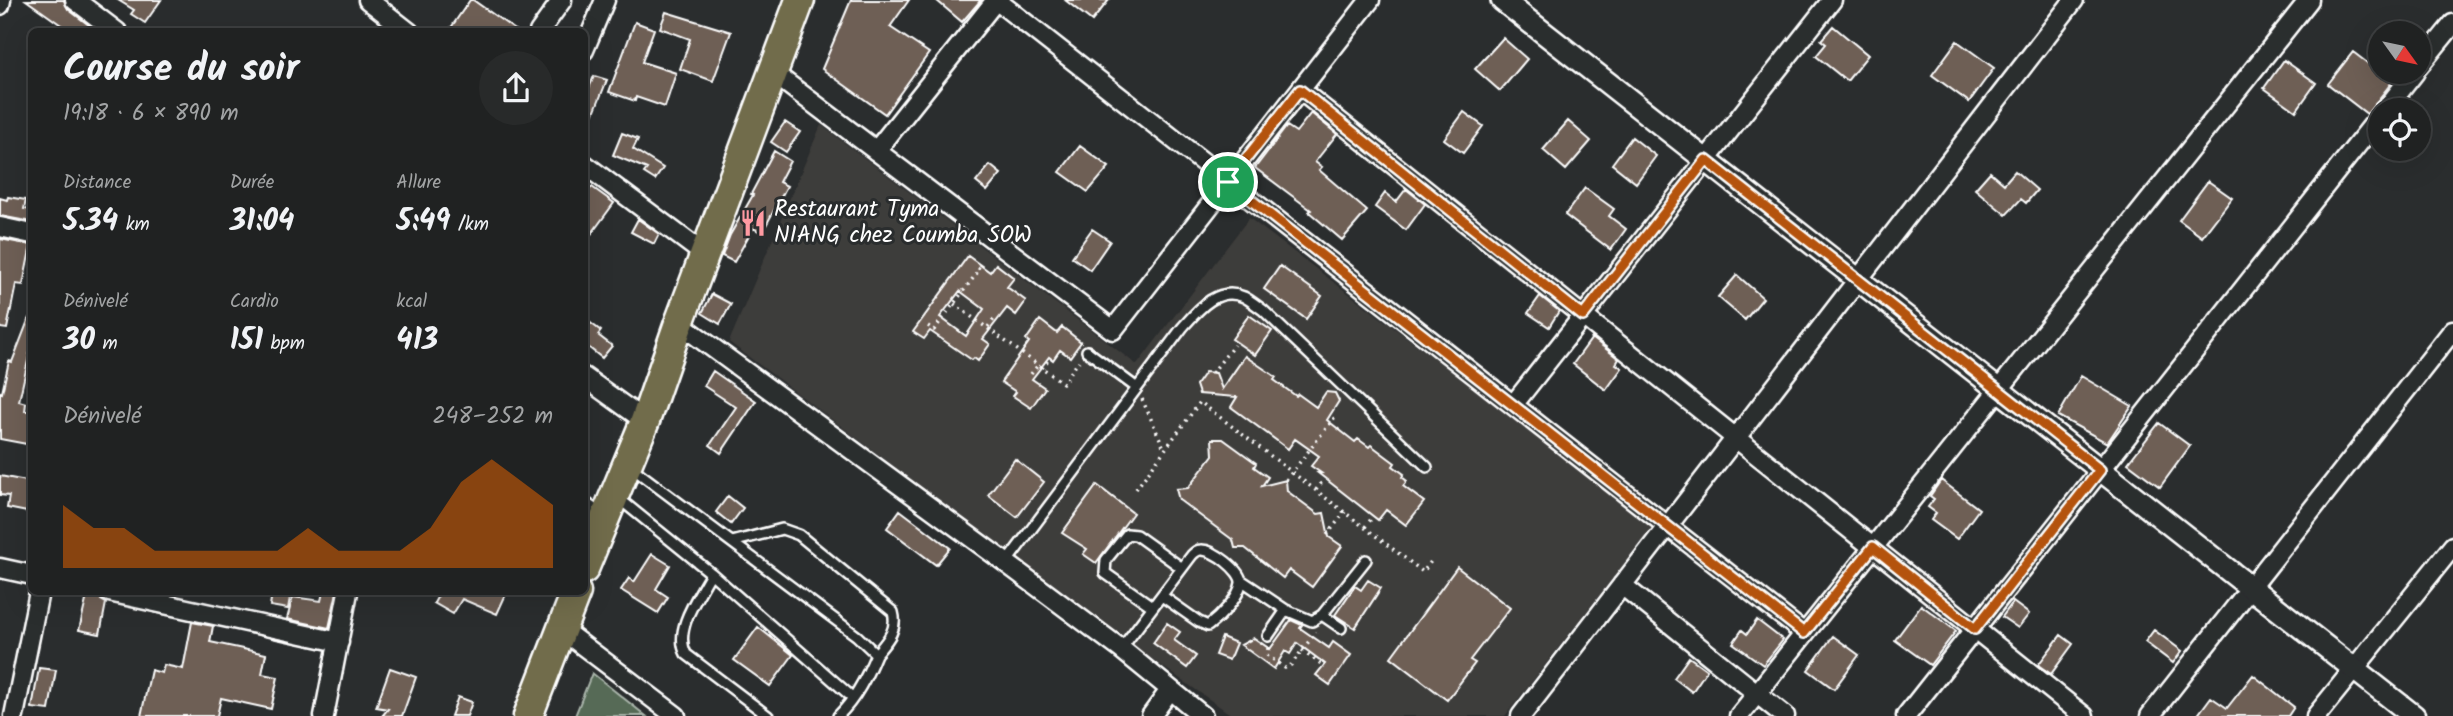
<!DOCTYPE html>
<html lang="fr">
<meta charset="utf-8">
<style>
body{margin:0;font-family:Kalam,sans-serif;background:#282a2a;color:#f1f3f6;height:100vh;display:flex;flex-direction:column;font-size:26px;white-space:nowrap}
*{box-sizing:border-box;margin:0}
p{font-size:23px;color:#a2a4a5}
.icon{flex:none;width:38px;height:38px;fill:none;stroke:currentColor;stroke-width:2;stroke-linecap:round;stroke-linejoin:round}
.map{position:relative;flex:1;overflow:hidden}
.panel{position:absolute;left:28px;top:28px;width:560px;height:567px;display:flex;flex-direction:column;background:#202222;border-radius:10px;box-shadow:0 7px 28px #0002,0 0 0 2px #3d3f40}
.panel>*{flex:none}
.needle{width:46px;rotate:123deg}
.controls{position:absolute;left:2368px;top:21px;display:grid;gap:14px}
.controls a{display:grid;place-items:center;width:63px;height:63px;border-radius:50%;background:#202222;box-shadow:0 7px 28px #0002,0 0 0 2px #3d3f40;font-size:35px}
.pin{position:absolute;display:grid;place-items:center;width:60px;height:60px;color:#fff;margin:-30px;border:4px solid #fff;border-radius:50%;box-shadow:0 2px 7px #0007}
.round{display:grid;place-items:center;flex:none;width:74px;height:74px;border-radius:37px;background:#282a2a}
.headline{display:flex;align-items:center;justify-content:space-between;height:119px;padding:0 35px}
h1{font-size:38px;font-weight:700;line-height:52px}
.figures{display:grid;grid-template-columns:repeat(3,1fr);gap:10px;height:119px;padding:7px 35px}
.figures div{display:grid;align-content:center}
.figures b{font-size:30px;font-weight:700}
.figures small{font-size:19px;font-weight:400}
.figures p{font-size:19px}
.chart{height:196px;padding:14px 35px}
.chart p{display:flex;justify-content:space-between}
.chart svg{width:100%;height:126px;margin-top:7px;fill:#b45309;opacity:.7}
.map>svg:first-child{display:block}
</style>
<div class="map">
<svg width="2453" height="716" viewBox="0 0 2453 716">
<rect width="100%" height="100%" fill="#2a2d2e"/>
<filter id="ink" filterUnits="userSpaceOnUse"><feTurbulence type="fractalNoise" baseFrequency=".0143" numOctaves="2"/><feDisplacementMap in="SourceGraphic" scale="14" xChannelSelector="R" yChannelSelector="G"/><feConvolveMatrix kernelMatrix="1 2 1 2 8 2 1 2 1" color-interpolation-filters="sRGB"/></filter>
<g filter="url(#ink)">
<path fill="#3e3c3a" d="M821,125l316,240 112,-147 405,307 -149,191h-272l-115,-81 -389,-293z"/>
<path fill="#566b57" stroke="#aab5ab" stroke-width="2" d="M592,673l54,43h-71z"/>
<path fill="#6e5e55" stroke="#fff" stroke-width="2" fill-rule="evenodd" d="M26,0h38l4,9 30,23h-27z
M118,0h43l-16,23 -14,-9 3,-4z
M470,0h3l45,32h-70z
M851,0h58l-19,27 39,26 -44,61 -63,-45z
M936,0h45l-19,22z
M1065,0h44l-17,21z
M666,12l65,20 -18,49 -33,-12 10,-30 -30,-11z
M635,22l19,7 -12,33 34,11 -11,34 -29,-10 -1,4 -26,-9z
M1833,26l35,29 -21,26 -31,-25 10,-12 -5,-4z
M1503,38l24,21 -27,32 -25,-22z
M1957,41l37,27 -25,34 -37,-27z
M2353,52l39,30 -25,32 -39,-30z
M2284,60l32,23 -20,28 -32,-23z
M594,76l13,4 -22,55 -1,-35z
M1464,112l19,14 -20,27 -19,-14z
M1311,113l26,21 -22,28 7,5 -3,3 48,41 -25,29 -33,-28 2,-2 -56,-42 32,-42 9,6z
M1568,121l23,20 -25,29 -23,-20z
M785,122l15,10 -14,20 -15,-10z
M622,133l16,6 -5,10 30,19 -8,12 -11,-7 3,-4 -34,-14z
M1632,137l24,19 -20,27 -24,-19z
M1080,146l29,21 -21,25 -28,-20z
M774,151l16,10 -11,21 8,4 -25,47 -9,-5 -19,34 -12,-6 8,-21 23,-40 -2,-1z
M990,165l11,9 -14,17 -11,-9z
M2015,171l22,19 -11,13 -5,-4 -15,16 -31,-26 15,-17 14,12z
M2208,181l24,17 -30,39 -23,-17z
M584,185l6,4 2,-2 22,16 -30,41z
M1585,188l29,21 -5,7 17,13 -15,21 -46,-35z
M1406,189l19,15 -19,26 -31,-23 10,-14 11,9z
M8,197l18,3 -2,9 8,1v12l-32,-6v-18l7,2z
M638,219l21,15 -5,10 -23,-12z
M1092,229l18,12 -20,29 -18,-13z
M0,239l31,6 -8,40 -7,-1 -9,45 -7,-1z
M968,256l22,16 6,-8 18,14 -7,9 19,14 -10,14 -9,-7 -24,31 7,5 -12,17 -4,-3 -2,2 -42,-29 -6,8 -11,-7zM960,291l24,18 -18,27 -26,-19z
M1280,266l42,30 -16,23 -42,-30z
M1737,275l26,23 -18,22 -27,-23z
M712,294l19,10 -11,20 -18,-11z
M1540,296l19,15 -10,16 -21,-14z
M1249,315l23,16 -17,24 -23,-16z
M29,318l3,1v24l-13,58 7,2 -1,8h7v34l-32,-6v-47l2,1 7,-32 3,1z
M584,318l17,13 -3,4 14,11 -10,12 -14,-11 -4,5z
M1040,320l17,13 5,-6 19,15 -11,15 -10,-7 -7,10 -4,-3 -17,22 13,9 -14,20 -18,-12 3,-4 -15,-10 28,-40 -3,-2z
M1592,338l27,21 -3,5 6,4 -16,22 -33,-26z
M1245,356l31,21 -2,3 22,16 2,-2 18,13 10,-15 9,1 4,8 -12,19 28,22 3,-3 11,8 2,-2 24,18 -2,3 11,8 -2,3 5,4 -4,5 21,16 -18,23 -20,-15 -8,10 -60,-47h3l-10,-7 8,-10 -24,-17 -7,10 -57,-42 6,-10 -38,-3 -3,-9 9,-13 11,1 6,16z
M713,371l43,30 -35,52 -11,-8 26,-38 -32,-21z
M2081,376l51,30 -25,37 -49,-27z
M2159,423l31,23 -30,41 -32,-24z
M1212,439h11l33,24 -2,4 14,10 -6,9 24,-6 1,11 31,23 6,-1 5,24 13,9 -30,41 -23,-17 -6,8 -38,-30h-10l-2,-8 -54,-40 -3,-11 12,-1 25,-33z
M1015,459l29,23 -27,35 -29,-22z
M0,476l32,6v31l-25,-5 2,-12 -9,-1z
M1941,480l38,29 -22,30 -26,-19 5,-7 -8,-6 6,-8 -4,-3z
M1097,485l36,28 -37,50 -13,-9 4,-5 -25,-16z
M728,496l15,12 -12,16 -15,-12z
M900,510l50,38 -14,17 -49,-37z
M652,554l18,11 -14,24 12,8 -10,16 -37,-23 8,-12 5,4z
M1457,567l53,41 -40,52 5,3 -28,37 -56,-43z
M1368,580l13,8 -26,40 -20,-13 20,-29 6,4z
M88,592h10l3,8 5,3 -6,31 -21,-4z
M272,592h19l-3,17 -18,-3z
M323,592h14l-8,36 -42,-9 6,-22 28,4z
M440,592h67l-10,22 -35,-15 -9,15 -19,-11z
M2013,602l16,12 -11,14 -16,-11z
M1921,605l35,26 -26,34 -35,-25z
M1291,620l11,5 -2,3 29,20 4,-6 18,13 -21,30 -14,-10 9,-11 -28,-21 -7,11 -5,-3 -11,18 -33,-24 13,-7 16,11z
M1757,620l26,20 -20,25 -30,-22 9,-13 5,4z
M192,622l21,4 -3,16 56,12 -4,20 16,3 -7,32 -50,-11 -4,18h-76l10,-46 11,3 2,-8 19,4z
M1167,623l13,9 -6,8 22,16 -9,12 -34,-25z
M758,627l35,28 -23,31 -36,-26z
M2154,630l28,21 -9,12 -28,-21z
M2061,635l12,9 -22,30 -13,-9z
M1833,636l26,19 -25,34 -26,-19z
M1222,637l14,6 -7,17 -14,-5z
M1689,657l18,13 -15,22 -18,-14z
M39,668l17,2 -7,40 -17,-2z
M390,668l26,9 -14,39h-20l6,-7 -12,-2z
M2253,675l41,32 -6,9h-91l14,-19 16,11z
M458,697l14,5 -5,14h-16z"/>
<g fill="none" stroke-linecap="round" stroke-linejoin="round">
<defs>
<path id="service" d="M1087,351l50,37
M631,467l226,169 19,18c-9,22 -20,45 -38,62
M617,497l94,76 142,125
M732,542l50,-13 17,6 94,77c5,18 -6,29 -17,42
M1006,563l176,-235c15,-17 35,-43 62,-31 6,3 13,9 19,13l164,157
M711,573c-12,23 -38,56 -25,81l82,62
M1241,580l45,30 26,11 10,-6 44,-55
M1153,607l-48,-34 1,-13 21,-26 9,1 46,33
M1322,615l19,13
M1268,636l18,-26
M1121,649l71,-94c3,-3 5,-5 9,-5 12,-1 41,21 40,33 -2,15 -21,34 -33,43l-9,-4 -37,-26"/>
<path id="minor" d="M75,0l42,32
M368,0l41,32
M996,0l808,633
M0,5l1,-5
M539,32l23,-32
M584,50l21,-50
M2418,67l35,-43
M772,72l341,258 257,-330
M1300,90l784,626
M2385,110l30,-38
M876,151l120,-151
M584,164l120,90
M0,227l32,7
M679,323l327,240 115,86 82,67
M584,377l61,44
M1513,405l319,-405
M584,507l20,14
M0,568l32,7
M1622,585l163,131
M109,592l230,50
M561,629l115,87
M14,716l25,-124
M324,716l24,-124
M1151,716l19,-26
M1521,716l553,-716
M1739,716l570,-716
M1906,716l474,-600
M2150,716l303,-386
M2316,716l137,-170"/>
<path id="tertiary" d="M1502,0l912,716"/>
<path id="trunk" d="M584,569l61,-148 34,-98 121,-323
M528,716l48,-124"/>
</defs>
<use href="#service" stroke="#fff" stroke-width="14"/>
<use href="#minor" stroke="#fff" stroke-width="23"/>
<use href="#tertiary" stroke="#fff" stroke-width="26"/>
<use href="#trunk" stroke="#fff" stroke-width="33"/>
<path stroke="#fff" stroke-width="3.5" stroke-dasharray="2 5" stroke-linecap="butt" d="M954,304l109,79 16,-22
M928,326l6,4 46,-61 -5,-3
M988,327l7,-9
M1042,368l6,-8
M1212,373l22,-28
M1031,374l7,-9
M1142,399l23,51
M1286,480l49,-63
M1136,489l64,-87 223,170 9,-12
M1316,490l6,-8
M1365,527l7,-9
M1327,535l18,-23
M1268,648l-1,7 18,13 6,-3 25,-33
M1302,650l19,14"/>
<use href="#service" stroke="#2a2d2e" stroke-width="9"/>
<use href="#minor" stroke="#2a2d2e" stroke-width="18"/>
<use href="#tertiary" stroke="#2a2d2e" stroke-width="21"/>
<use href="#trunk" stroke="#716c4b" stroke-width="28"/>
</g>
</g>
<g fill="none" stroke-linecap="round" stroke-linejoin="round" filter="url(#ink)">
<defs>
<path id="route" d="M1300,90l283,226 123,-156 394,310 -125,159 -102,-82 -69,86 -576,-451z"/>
</defs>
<use href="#route" stroke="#fff" stroke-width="14"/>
<use href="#route" stroke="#b45309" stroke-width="9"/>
</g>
<defs>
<symbol id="restaurant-bare" viewBox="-9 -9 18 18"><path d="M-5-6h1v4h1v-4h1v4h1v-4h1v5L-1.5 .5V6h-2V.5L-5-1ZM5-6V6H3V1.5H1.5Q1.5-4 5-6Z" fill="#ff9aa2" stroke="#2a2d2e" stroke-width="2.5" paint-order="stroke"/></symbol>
</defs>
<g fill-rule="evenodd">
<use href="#restaurant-bare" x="734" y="204" width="38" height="38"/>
</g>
<g text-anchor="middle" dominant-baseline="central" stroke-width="6" stroke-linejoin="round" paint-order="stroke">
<g font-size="23" fill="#fff" stroke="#2a2d2e" text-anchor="start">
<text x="774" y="210">Restaurant Tyma<tspan x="774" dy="26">NIANG chez Coumba SOW</tspan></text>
</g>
</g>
</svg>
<div class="controls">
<a><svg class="needle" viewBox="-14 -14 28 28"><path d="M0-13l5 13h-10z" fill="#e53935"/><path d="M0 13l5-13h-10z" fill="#a2a4a5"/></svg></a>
<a><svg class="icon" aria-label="locate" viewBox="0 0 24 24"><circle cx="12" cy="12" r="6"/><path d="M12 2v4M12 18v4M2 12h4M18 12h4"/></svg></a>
</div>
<div class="pin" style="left:1228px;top:182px;background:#1e9e55"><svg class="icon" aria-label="arrive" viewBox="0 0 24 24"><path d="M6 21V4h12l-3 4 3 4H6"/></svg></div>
<section class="panel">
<div class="headline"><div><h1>Course du soir</h1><p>19:18 · 6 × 890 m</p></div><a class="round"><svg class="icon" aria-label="share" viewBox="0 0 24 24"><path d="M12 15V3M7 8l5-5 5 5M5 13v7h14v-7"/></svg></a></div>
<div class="figures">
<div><p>Distance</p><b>5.34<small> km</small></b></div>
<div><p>Durée</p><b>31:04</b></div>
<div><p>Allure</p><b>5:49<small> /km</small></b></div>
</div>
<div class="figures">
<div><p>Dénivelé</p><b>30<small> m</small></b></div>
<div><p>Cardio</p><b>151<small> bpm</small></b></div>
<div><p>kcal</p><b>413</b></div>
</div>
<div class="chart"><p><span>Dénivelé</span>248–252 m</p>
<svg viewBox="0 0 160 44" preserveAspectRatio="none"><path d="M0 44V22L10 30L20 30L30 38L40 38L50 38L60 38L70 38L80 30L90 38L100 38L110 38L120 30L130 14L140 6L150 14L160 22V44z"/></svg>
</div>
</section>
</div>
